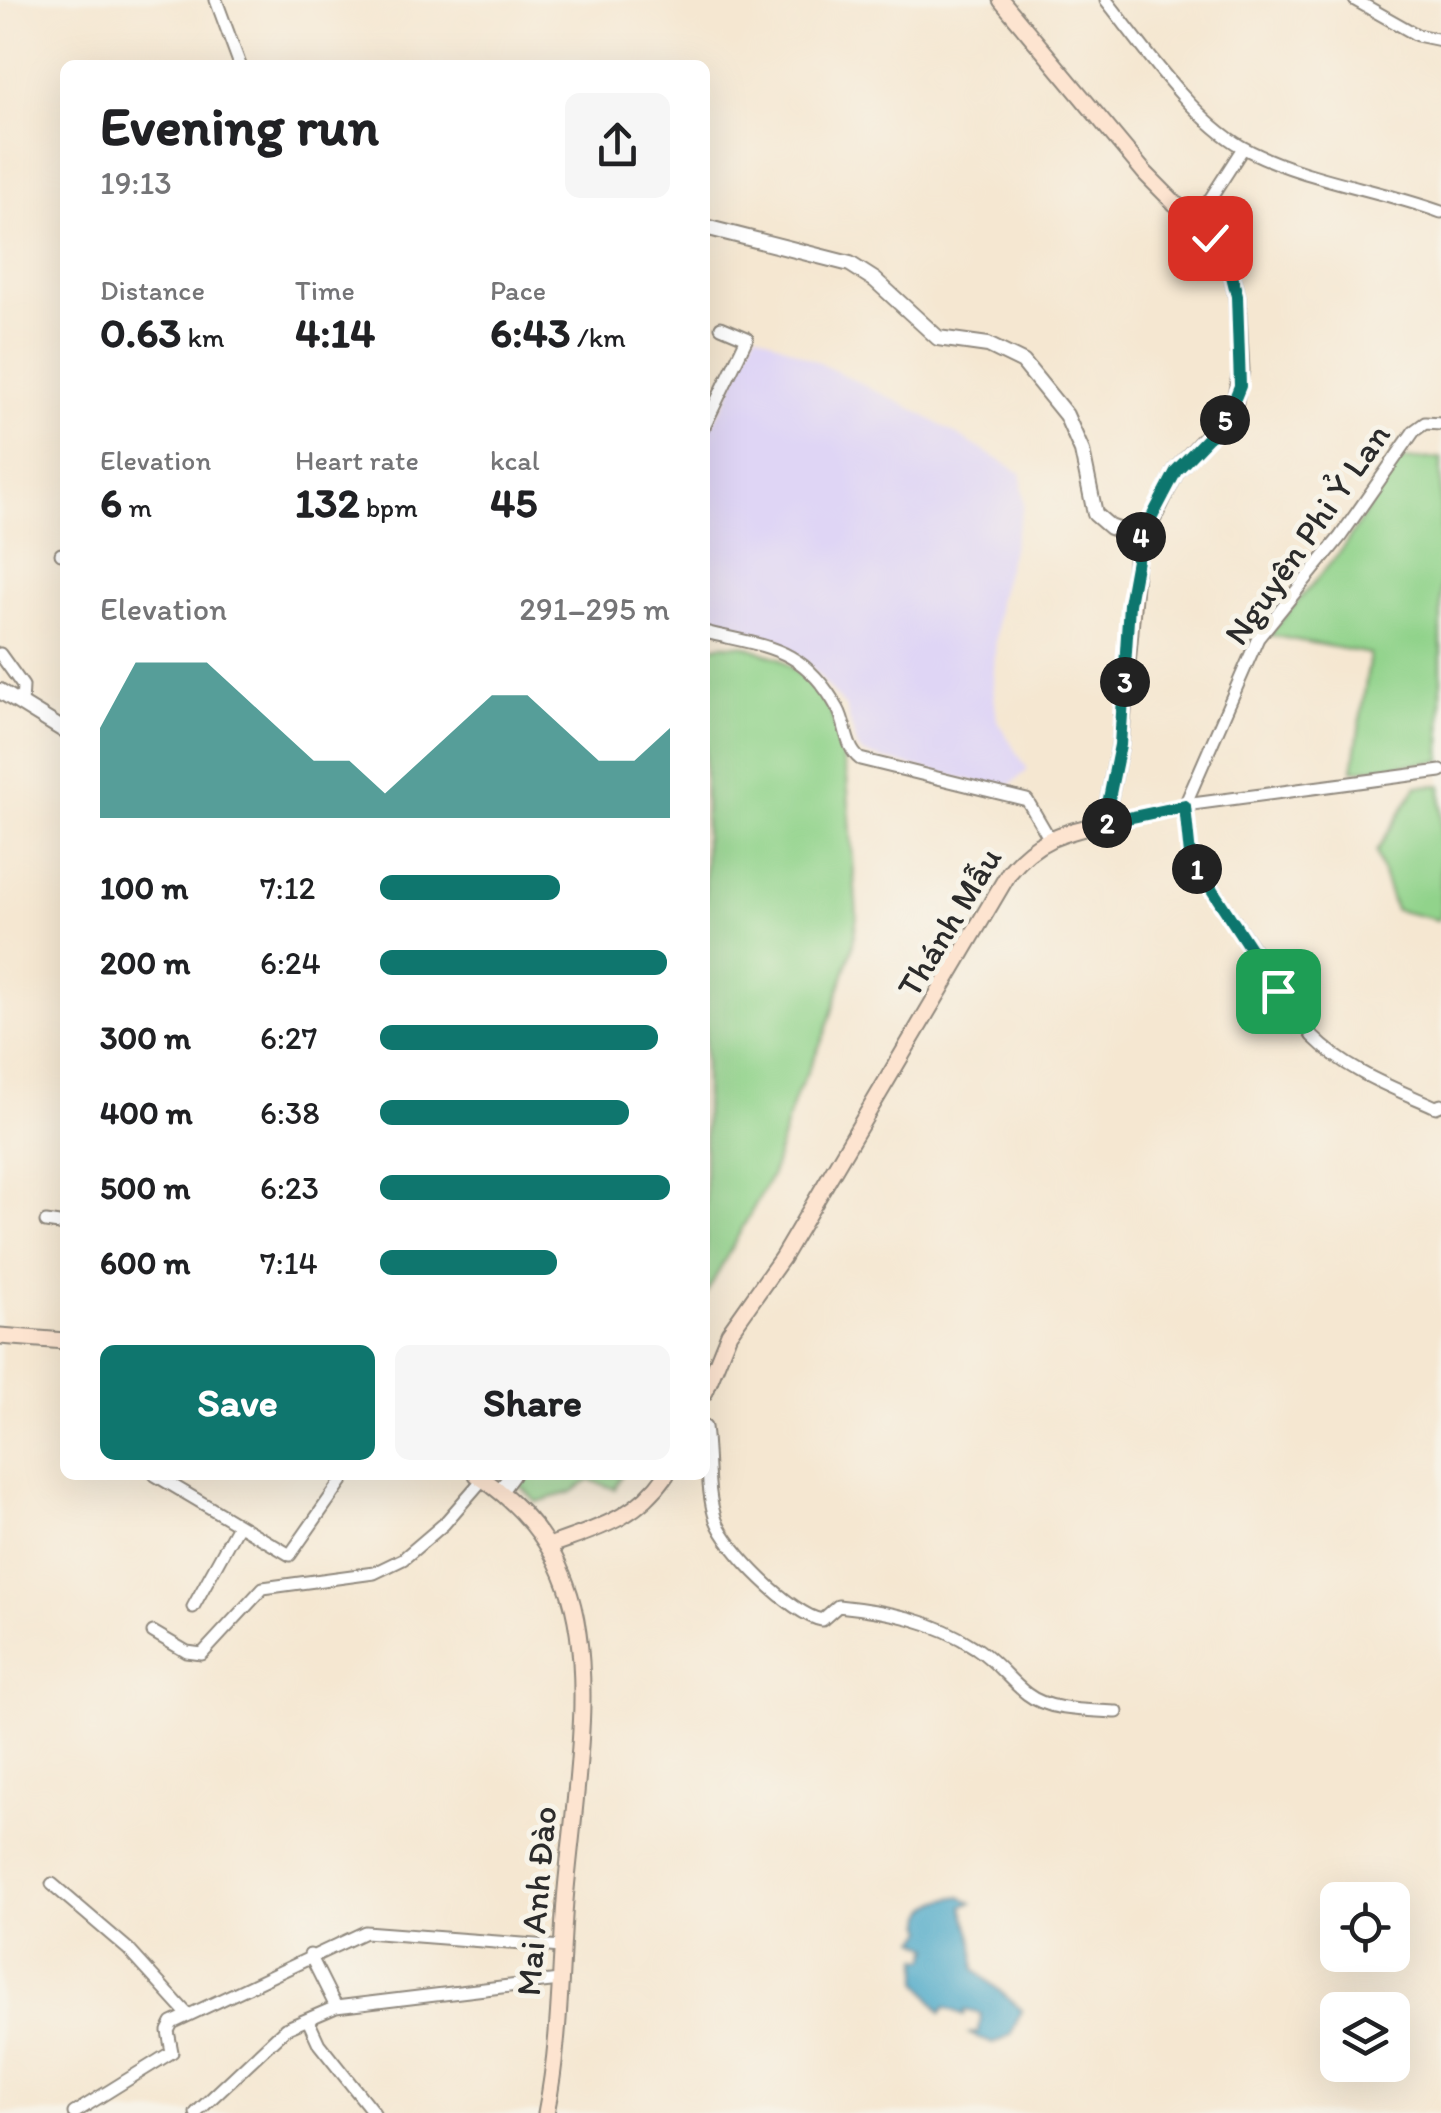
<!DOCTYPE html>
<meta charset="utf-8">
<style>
body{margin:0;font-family:Itim,sans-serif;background:#f6f6f6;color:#202124;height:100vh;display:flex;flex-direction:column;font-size:38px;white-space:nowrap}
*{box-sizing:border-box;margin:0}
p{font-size:32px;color:#757577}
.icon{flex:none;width:55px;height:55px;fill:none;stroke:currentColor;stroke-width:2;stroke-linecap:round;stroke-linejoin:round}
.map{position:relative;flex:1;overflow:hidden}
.drawer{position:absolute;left:60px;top:60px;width:650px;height:1420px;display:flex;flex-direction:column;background:#fff;border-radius:15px;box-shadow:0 10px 40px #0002}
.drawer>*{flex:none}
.buttons{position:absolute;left:1320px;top:1882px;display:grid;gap:20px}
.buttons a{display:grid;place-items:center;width:90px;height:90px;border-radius:15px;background:#fff;box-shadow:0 10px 40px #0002;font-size:50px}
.pin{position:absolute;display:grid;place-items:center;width:85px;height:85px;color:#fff;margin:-42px;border-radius:20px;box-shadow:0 5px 15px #0006}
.km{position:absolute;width:50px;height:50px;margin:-25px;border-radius:50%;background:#222;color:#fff;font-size:28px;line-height:50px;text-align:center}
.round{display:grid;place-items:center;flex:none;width:105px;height:105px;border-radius:15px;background:#f6f6f6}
.headline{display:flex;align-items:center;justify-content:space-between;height:170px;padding:0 40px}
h1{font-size:55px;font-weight:800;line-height:75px}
.metrics{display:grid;grid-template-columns:repeat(3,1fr);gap:15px;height:170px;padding:10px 40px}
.metrics div{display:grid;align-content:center}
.metrics b{font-size:42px;font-weight:800}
.metrics small{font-size:28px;font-weight:400}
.metrics p{font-size:28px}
.chart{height:280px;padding:20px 40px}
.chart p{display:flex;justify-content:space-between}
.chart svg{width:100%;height:180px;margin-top:10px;fill:#0f766e;opacity:.7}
.cta{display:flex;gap:20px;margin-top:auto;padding:20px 40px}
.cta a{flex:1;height:115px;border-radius:15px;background:#0f766e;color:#fff;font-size:40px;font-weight:800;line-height:115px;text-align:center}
.cta a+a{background:#f6f6f6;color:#202124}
ul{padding:0 40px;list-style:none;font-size:32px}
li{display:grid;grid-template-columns:160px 120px 1fr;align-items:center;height:75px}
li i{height:25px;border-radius:12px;background:#0f766e}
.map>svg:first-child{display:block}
</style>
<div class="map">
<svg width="1441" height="2113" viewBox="0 0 1441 2113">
<rect width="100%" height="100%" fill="#f7f3e8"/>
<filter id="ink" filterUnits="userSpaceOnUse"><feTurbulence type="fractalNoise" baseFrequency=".01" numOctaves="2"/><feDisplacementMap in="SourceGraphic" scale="20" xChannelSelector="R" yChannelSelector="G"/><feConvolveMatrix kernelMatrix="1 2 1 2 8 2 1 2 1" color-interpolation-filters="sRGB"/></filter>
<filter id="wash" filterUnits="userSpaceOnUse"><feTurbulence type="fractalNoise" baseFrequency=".0048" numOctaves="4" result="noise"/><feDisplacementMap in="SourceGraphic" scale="40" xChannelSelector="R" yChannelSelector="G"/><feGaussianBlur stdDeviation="2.25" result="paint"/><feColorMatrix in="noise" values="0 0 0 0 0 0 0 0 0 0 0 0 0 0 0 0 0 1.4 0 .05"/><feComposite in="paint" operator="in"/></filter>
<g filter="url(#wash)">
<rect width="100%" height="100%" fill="#f5e7d1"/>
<path fill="#dfd5f5" d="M756,332l159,78 106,63 3,31 -26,97 -5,86 4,33 31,50 -23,19 -142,-35 -6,-8 -11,-38 -39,-46 -42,-27 -60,-10v-190l22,-36z"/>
<path fill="#91d38b" stroke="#5e7f5b" stroke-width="2.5" d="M1441,458v303l-88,9 17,-116 -101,-19 72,-84 58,-91z
M720,645h23l36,13 33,26 19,27 16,66 10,139 -5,33 -27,85 -32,68 -21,72 -67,122v-647z
M1441,785v131l-3,4 -43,-10 -19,-58 41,-66z
M521,1475h101l-7,14 -25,-9 -18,12 -36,10 -19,-21z"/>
<path fill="#49a7c8" stroke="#3a697a" stroke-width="2.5" d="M961,1896l11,7 -9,3 11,38 1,26 47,40 -11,24 -18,10 -23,-10 9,-2 2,-18 -16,-4 -1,5 -19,-8 -4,6 -22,-32v-23l8,1 4,-12 -14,-7 9,-9c-9,-25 15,-32 35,-35z"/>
</g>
<g filter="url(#ink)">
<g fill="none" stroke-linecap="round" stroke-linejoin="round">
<defs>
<path id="minor" d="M216,0l24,65
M1106,0c36,45 86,119 136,147 61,33 134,41 199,65
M1355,0l62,35 24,5
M1194,224l49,-76
M1441,424l-16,-1 -11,8 -74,106 -82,101 -73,167 5,50 122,181c35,35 79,51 124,71l5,-2
M705,425l42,-87 -26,-11
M61,554h4
M705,632c60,15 98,13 133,77 9,16 7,38 22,50l167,41 21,36
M0,654l23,32 -1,19
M1104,823l81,-18 256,-34
M46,1222l19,3
M705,1427c4,30 1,65 11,93 11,30 76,95 106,100l16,-14c49,5 96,14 138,42 19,12 33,32 51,46 23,18 63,16 90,18
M155,1475l135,80 56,-80
M193,1607l44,-80
M153,1632l34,20 15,2 61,-66 111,-15 29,-14 41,-35 39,-45
M52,1884l76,65 60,66
M310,1955l26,52
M308,2020l11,24 55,69
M74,2113l98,-61 -4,-21 4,-8 193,-91 197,15
M196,2113l89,-84 51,-22 223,-27"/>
<path id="tertiary" d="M705,227l145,37 25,16 63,58 50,7 35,17 43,53 16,36 13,63 15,13 31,11
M0,691l65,40
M501,1490l11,-15"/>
<path id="secondary" d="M0,1336l65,5
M705,1392l24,-59 53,-75 227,-385c27,-34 53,-40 95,-50l16,-78 17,-194 39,-80 58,-64 7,-37 -4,-74 -7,-28 -13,-22 -72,-73 -144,-173
M477,1475c42,27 72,62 89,109 33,87 6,226 -1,317 -5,70 -5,144 -19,212
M549,1546c48,-18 87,-27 117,-71"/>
</defs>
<use href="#minor" stroke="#90897e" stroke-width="15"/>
<use href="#tertiary" stroke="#90897e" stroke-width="18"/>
<use href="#secondary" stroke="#90897e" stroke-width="19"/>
<use href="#minor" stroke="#fff" stroke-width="11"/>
<use href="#tertiary" stroke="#fff" stroke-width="14"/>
<use href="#secondary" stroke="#fde4d0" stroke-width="15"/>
</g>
</g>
<g fill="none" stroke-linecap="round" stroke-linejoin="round" filter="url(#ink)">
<defs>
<path id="route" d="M1210,238l20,30 7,28 3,90 -13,32 -51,53 -35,67 -12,66 -9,141 -16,78 81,-17 5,50 88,135"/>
</defs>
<use href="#route" stroke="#fff" stroke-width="20"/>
<use href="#route" stroke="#0f766e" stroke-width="12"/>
</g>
<g text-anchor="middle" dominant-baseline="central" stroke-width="10" stroke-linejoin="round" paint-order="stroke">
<g font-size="35" fill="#2b2b2b" stroke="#f7f3e8">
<text transform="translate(1307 534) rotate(-55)">Nguyên Phi Ỷ Lan</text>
<text transform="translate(949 922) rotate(-59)">Thánh Mẫu</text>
<text transform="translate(536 1901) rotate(-85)">Mai Anh Đào</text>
</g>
</g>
</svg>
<div class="buttons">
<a><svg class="icon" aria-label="locate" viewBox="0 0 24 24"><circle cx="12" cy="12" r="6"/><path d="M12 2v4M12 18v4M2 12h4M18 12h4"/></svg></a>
<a><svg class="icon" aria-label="layers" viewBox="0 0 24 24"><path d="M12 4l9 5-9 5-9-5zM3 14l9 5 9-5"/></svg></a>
</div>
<div class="pin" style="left:1278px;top:991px;background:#1e9e55"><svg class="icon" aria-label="arrive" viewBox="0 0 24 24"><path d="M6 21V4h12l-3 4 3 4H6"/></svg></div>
<div class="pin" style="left:1210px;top:238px;background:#d93025"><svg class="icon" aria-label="check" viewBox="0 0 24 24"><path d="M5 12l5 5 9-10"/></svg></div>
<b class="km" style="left:1197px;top:869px">1</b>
<b class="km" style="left:1107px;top:823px">2</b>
<b class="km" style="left:1125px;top:682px">3</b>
<b class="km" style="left:1141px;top:537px">4</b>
<b class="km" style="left:1225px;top:420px">5</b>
<section class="drawer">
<div class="headline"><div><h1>Evening run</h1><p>19:13</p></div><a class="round"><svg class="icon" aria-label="share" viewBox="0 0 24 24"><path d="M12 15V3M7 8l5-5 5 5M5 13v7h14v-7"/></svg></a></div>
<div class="metrics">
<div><p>Distance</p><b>0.63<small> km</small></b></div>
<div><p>Time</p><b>4:14</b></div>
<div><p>Pace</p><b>6:43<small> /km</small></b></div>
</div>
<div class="metrics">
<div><p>Elevation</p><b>6<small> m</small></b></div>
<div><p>Heart rate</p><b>132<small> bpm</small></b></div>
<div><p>kcal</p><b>45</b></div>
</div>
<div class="chart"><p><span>Elevation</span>291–295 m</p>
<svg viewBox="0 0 160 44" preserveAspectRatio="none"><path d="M0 44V22L10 6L20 6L30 6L40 14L50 22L60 30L70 30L80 38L90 30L100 22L110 14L120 14L130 22L140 30L150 30L160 22V44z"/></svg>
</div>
<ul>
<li><b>100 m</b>7:12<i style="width:62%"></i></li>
<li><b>200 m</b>6:24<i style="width:99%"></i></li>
<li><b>300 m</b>6:27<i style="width:96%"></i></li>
<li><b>400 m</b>6:38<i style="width:86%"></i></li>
<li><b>500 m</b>6:23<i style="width:100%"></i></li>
<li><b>600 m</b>7:14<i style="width:61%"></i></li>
</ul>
<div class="cta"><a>Save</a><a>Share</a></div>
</section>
</div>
